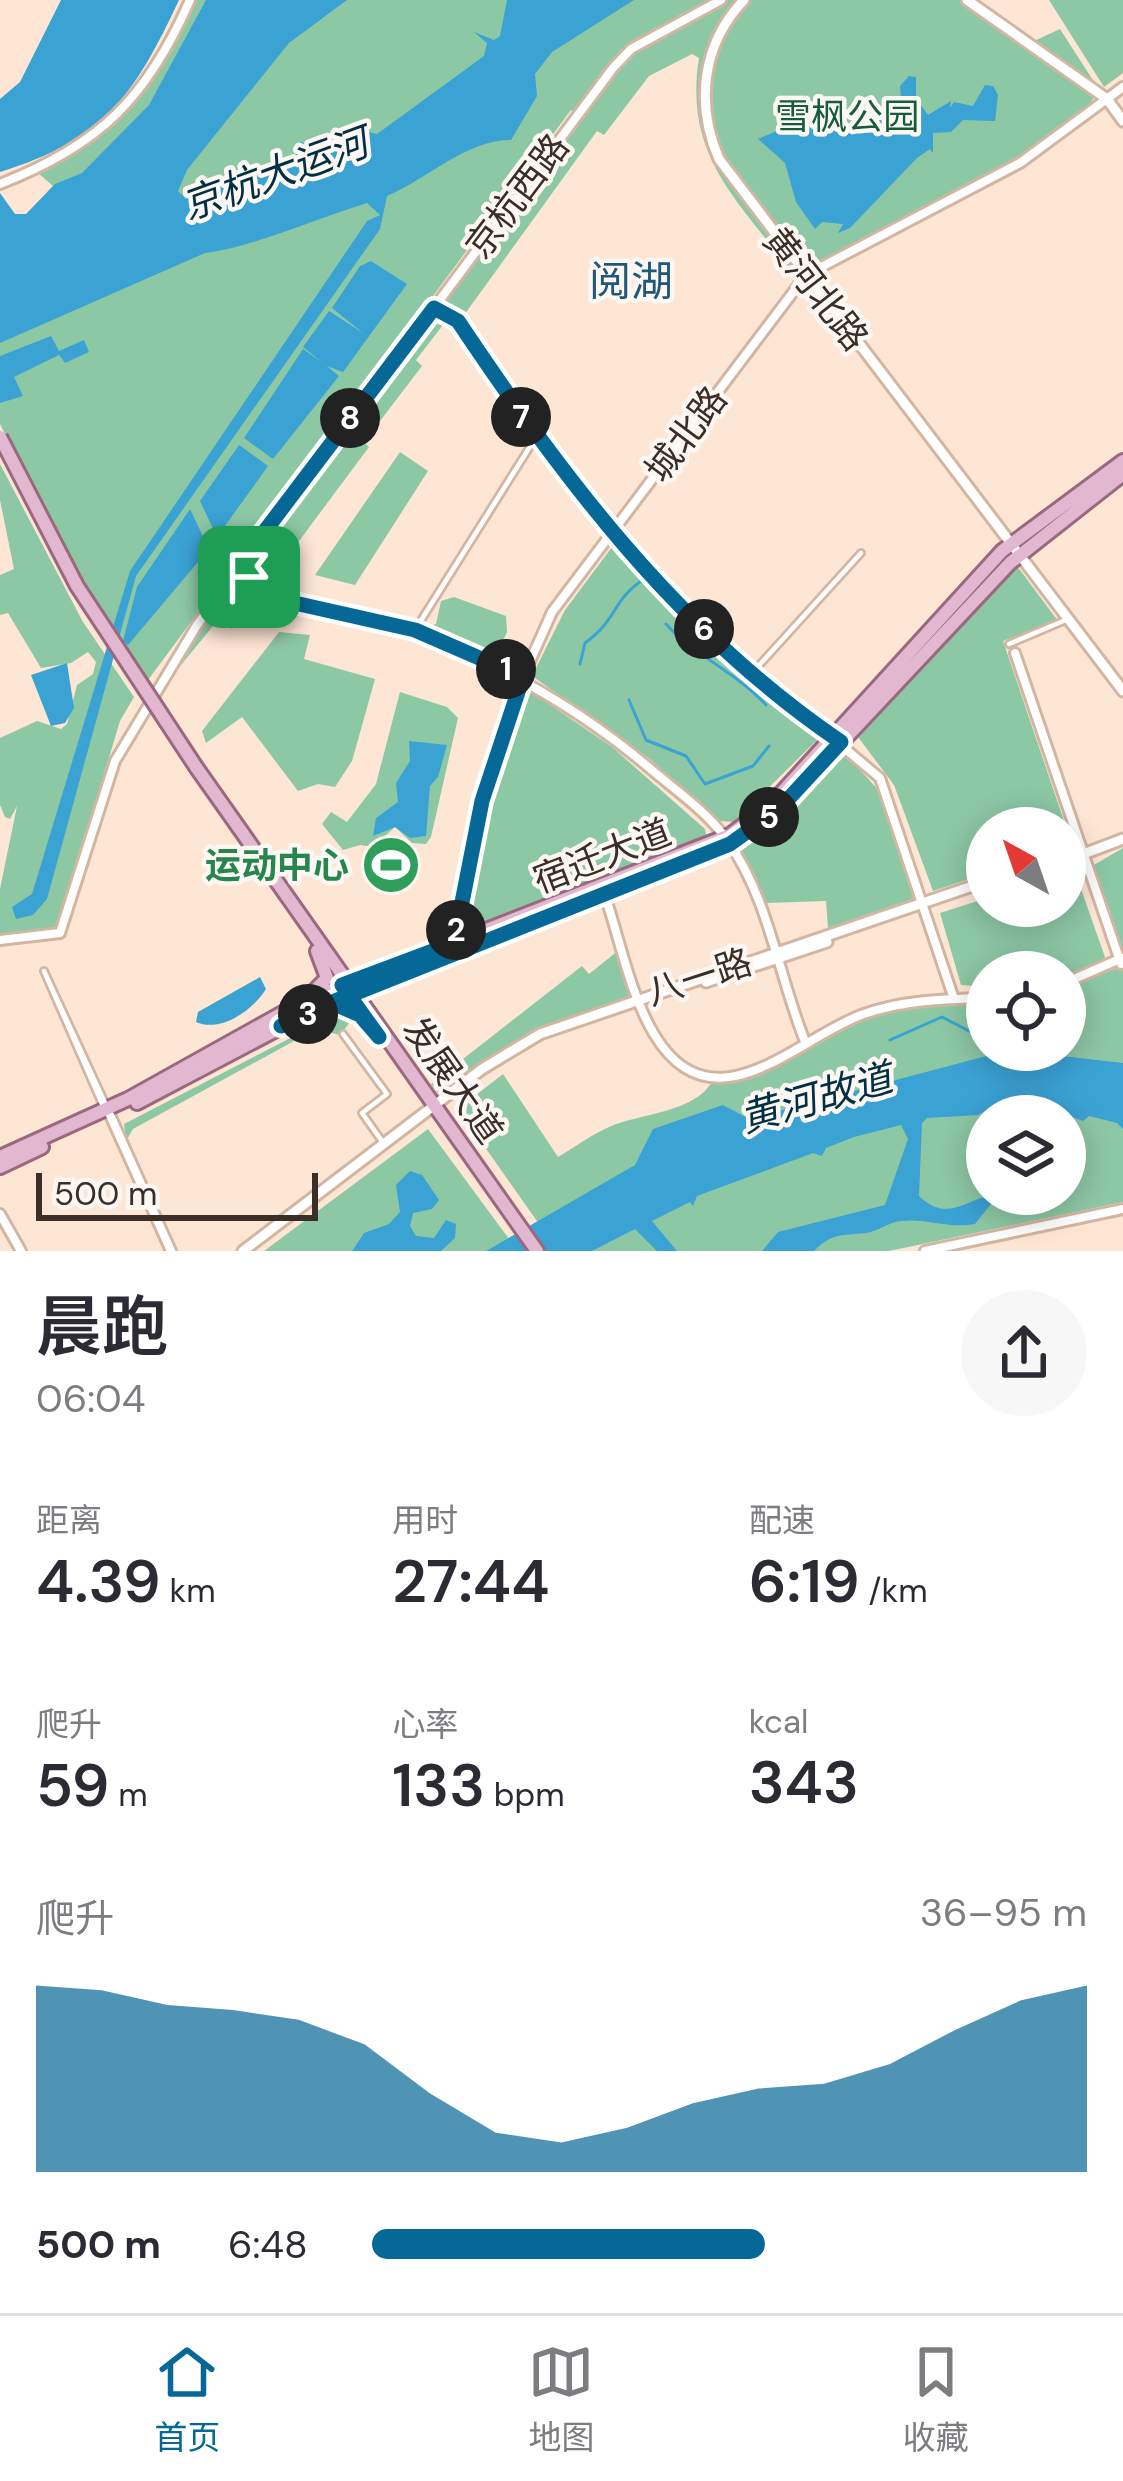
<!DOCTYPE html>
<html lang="zh">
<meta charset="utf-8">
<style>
body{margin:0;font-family:"DM Sans","Noto Sans SC",sans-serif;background:#f7f7f7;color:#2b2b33;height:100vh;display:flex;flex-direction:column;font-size:45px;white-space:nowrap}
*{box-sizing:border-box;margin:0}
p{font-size:39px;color:#7c7c81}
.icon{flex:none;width:66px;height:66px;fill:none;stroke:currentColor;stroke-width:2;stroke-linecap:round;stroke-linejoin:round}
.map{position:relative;height:1251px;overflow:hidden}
.sheet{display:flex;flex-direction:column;background:#fff;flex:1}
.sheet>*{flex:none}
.needle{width:78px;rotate:320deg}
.buttons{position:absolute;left:966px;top:807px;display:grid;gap:24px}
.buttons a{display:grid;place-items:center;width:120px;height:120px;border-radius:50%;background:#fff;box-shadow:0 6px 30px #0003;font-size:60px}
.scale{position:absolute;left:36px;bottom:30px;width:282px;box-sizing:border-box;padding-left:12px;border:6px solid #3a2e26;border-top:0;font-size:33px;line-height:42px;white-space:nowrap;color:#3a2e26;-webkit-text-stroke:9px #fdf7f3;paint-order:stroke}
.pin{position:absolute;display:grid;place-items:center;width:102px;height:102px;color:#fff;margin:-51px;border-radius:24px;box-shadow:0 6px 18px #0006}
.km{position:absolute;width:60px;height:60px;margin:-30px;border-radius:50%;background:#222;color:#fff;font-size:33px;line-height:60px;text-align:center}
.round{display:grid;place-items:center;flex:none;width:126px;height:126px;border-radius:63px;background:#f7f7f7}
.headline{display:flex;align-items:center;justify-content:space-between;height:204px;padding:0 36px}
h1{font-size:66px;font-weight:600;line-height:90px}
.metrics{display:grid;grid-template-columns:repeat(3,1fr);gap:18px;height:204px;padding:12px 36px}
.metrics div{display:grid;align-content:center}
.metrics b{font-size:60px;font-weight:600}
.metrics small{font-size:33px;font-weight:400}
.metrics p{font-size:33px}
.chart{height:336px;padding:24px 36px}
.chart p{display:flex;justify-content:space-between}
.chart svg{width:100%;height:216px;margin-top:12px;fill:#056896;opacity:.7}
ul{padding:0 36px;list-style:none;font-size:39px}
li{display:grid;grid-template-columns:192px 144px 1fr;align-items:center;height:90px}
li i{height:30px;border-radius:15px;background:#056896}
.tab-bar{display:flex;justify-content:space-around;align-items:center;height:168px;border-top:3px solid #e1e1e2;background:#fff;font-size:33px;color:#7c7c81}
.tab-bar a{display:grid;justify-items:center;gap:6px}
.tab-bar .selected{color:#056896}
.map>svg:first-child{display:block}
</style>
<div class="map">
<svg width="1123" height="1251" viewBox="0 0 1123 1251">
<rect width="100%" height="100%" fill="#fee6d5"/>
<path fill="#8dc8a5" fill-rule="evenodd" d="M194,0h784l56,41 26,-12 38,59 -7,15 -90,66 -188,96 -16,14c-56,-77 -114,-120 -98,-221l-7,-4 -43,22 -45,59 -7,-4 -135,187 -6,-10 -40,52 6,6 -58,76 5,5 -99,133 26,6 -5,7 -29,-3 -12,-15 -13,-2 342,-457 -8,-6 -423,570 -84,-126 -64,-130v-180l53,-58 -15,-13c76,-39 123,-95 156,-173z
M1049,0h74v73l-19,14z
M400,452l28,19 -73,114 -40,-10z
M0,464l83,158 51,75 -14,24 -61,204 -7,7 -52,4v-47l17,-83 -7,13 -5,-2 -5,-12v-67l37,-17 24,8 6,-5 10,-39 16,-11 3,-12 -8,-10 -17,11 -30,5 -33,-55 -8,2v-40l14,-6 -14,-69z
M612,547l74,75 133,116 -85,84 -15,-1 -69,-62 -118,-83 33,-66z
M1017,566l41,55 -55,20 61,180 -18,7h-59v45l-54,18 -39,-106 -36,-48z
M237,578l12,2 8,12 -25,37 -14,-9 -42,51 30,-55z
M454,597l52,19 1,16 -10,22 -71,-27 10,-3 5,-23z
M279,632l31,3 -6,24 71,20 -23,82 -17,26 -17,-3 -20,7 -56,-74 -36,26 -4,-12z
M400,692l47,15 11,11 -27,119 -5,7 -14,-1 -17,-16 -11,10 -2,11 -22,-3 -17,5 -21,-26 9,-12 16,10 29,-38z
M533,693l79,54 93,82 1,6 -238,97c-13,-35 40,-195 56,-237z
M846,754l34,38 38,105 -90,31 -2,-27 -60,2 -24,-53 33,-24z
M1123,848v102l-31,-84z
M1074,869l32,91 -41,15 -78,-3v15l-26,-2 -21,-72 47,-15v8h78v-34z
M619,950l10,46 -89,34 -100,66 -9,-12 151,-118 7,8z
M1123,966v236l-234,49h-331l-100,-142 45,-35 55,83c17,-10 33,-22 51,-30 31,-14 87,-14 104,-47 66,-1 95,-40 153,-63 39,-15 80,-15 121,-17v50h78v-62zM987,1116h78v78h-78z
M333,1016l17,6 -10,13 -24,-6 -183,100 -7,12 -2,-17z
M428,1129l90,122h-254z"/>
<path fill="#3ba2d4" d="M61,0h118c-45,96 -75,140 -179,172v-73l20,-17z
M206,0h141l-58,43 -102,127 -9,21 8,8 30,-8v-9l61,-12 17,-12 6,-16 27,6 30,-6 7,-11 13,3 107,-78 3,-13 -13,-11 20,8 6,-4 7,-36h127l-82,52 -17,22 2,22 -26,44c-43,-1 -82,38 -124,56l-7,33 -244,347 -89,323 -14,16 -17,4 -4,-12 20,-13 98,-323 237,-350 13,-6 -13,-12c-53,16 -107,42 -162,50l-205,90v-150l15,21h11l29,-30 27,-11 67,-68z
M909,76l7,1v21l12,17 23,-14 -1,7 4,-6 19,4 12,-21 8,1 5,9 -3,26 -32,-1 -12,12 -18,1v20l-3,-4 -13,9 -67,70 -12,5 5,-9 -21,-2 -7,7 -19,-27 -11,-39 -27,-24 75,-31 7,17 21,6 40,-34 -1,-11z
M371,261l36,23 -64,88 -16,-6 12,10 -66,83 -29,-21 59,-89 20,14 -20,-16 26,-36 34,22 -31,-25 28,-42z
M51,336l8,15 25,-11 5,12 -24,11 -6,-8 -45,22 9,19 -23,7v-47z
M239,445l29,21 -51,71 -17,-36z
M190,509l19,40 -81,96 -5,-4 14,-54z
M67,663l7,45 -9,15 -14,3 -20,-51z
M409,741l38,4 -9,32 -8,9 -4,50 -16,2 -15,-11 -22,9 3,-18 22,-16 -2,-19 14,-22z
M260,977l6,12c-13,21 -45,44 -70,33l2,-10z
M1009,1050l114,13v66l-6,-6 -28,-7 -6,5 -51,-19 -9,14h-14l-10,-13 -21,12 -51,3 -5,5 -3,73c30,29 49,0 80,-2l-24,30c-28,5 -47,-6 -74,-3 -13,1 -23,11 -36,12 -23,3 -32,-1 -51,18h-52l16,-19 107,-27 23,-66 -7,-14 -47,12 -28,11 -4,8 -9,-3 -116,43 -4,10 -3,-4 -38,19 25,30h-20l-22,-22 -43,22h-106l149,-86 18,-36 70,-24 26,14z
M410,1171l12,4 17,25 -7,9 -19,4 -3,13 6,10 18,2 12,-18 10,4 -1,14 -14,13h-89l12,-18 25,-9 11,-12 -4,-27z"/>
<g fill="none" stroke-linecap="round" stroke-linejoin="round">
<path stroke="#3ba2d4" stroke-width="3" d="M666,624c28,31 71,49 100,81
M580,664l5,-21c35,-26 25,-41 59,-64
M629,700l17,40 40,16 19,28 48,-18 16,-20
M890,1040l52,-23 27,14 18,1"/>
<defs>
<path id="minor" d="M415,630l121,-193
M1009,644l59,-25
M753,672l108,-119
M343,1034l44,60 -25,19 22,31
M103,1106l-59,-135 61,132"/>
<path id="tertiary" d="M0,184c100,-39 147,-86 190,-184
M434,308l21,9 86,128 69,89 121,119 149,125 74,221
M233,577l19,2 7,16c150,24 278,77 394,176 25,21 55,42 74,69 42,58 52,138 79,204
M1015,653l106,311
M605,896c15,44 25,98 49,138 58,97 141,6 207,-19 41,-15 83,-16 126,-17
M0,940l60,-7 55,-172 82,-136 416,-557 18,-19 90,-49
M454,943l28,-142 41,-124 29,-65 254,-337 214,-112 103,-76
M1065,983l57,-25
M110,1115l61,136
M0,1214l21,37
M925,1251l198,-42"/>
<path id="secondary" d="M744,0c-42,44 -49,104 -25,159l404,532
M967,0l140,99 16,22
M1065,861l58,-22
M706,982l121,-40
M243,1251l239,-182 58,-35 447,-153"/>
<path id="primary" d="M196,767l341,484
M740,838l40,-30 230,-245 113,-89
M312,993l15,-15 -10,-27
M327,1007h20l23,19
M137,1103l194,-102 252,-97
M0,1157l128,-58 176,-98 426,-166 42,-32 230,-252 121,-90
M0,1167l42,-20"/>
</defs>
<use href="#minor" stroke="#d3b6a1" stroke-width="10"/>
<use href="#tertiary" stroke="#d3b6a1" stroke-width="14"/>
<use href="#secondary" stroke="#d3b6a1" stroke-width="15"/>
<use href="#primary" stroke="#9a697f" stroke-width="18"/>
<use href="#minor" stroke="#fff" stroke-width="4.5"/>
<use href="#tertiary" stroke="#fff" stroke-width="8"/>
<use href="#secondary" stroke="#fff" stroke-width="9"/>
<use href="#primary" stroke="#e1b8cf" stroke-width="12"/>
<defs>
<path id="primary-bridge" d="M0,437l77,149 119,181"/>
</defs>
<use href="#primary-bridge" stroke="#9a697f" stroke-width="18" stroke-linecap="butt"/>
<use href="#primary-bridge" stroke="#e1b8cf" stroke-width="12"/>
</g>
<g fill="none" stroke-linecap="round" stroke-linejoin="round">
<defs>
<path id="route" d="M249,577l10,18 156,35 108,47 -41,124 -28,142 -112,42 11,16 26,36 -19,-22 -23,-10 -56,21c25,-13 48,-24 75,-33l374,-149 50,-36 61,-66c-161,-109 -277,-262 -383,-421l-24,-13 -204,269h19"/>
</defs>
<use href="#route" stroke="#fff" stroke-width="24"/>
<use href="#route" stroke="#056896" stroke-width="15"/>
</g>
<defs>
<symbol id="stadium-disc" viewBox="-11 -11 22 22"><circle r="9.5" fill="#2e9e5b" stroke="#fdf7f3"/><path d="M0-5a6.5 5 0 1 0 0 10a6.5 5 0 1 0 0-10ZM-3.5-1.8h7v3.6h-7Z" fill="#fff"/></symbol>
</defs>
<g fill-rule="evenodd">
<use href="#stadium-disc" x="358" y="832" width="66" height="66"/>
</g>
<g text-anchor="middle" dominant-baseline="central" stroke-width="9" stroke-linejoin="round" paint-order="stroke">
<g font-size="36" fill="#145c3b" stroke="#fdf7f3">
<text x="847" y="116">雪枫公园</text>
</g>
<g font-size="36" fill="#3a2e26" stroke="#fdf7f3">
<text transform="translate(517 196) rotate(-53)">京杭西路</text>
<text transform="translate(816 289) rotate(52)">黄河北路</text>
<text transform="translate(686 434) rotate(-53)">城北路</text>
<text transform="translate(602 856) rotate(-21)">宿迁大道</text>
<text transform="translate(699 977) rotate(-18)">八一路</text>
<text transform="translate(453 1080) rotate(55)">发展大道</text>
</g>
<g font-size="36" font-weight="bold" fill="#27864d" stroke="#fdf7f3" text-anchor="end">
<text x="349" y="865">运动中心</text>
</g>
<g font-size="39" font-style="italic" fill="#012f43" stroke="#fdf7f3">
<text transform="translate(275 174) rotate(-20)">京杭大运河</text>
<text transform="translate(816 1098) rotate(-16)">黄河故道</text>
</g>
<g font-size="42" fill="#20587a" stroke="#fdf7f3">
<text x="631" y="281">阅湖</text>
</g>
</g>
</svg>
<div class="buttons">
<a><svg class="needle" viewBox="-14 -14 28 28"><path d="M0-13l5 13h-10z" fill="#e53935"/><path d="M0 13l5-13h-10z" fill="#7c7c81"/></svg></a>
<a><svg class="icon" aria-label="locate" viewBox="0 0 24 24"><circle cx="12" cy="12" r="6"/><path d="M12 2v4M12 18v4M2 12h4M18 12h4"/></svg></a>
<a><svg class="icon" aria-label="layers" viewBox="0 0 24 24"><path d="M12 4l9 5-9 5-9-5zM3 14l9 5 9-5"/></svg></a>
</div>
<div class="scale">500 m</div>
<div class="pin" style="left:249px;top:577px;background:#1e9e55"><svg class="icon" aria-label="arrive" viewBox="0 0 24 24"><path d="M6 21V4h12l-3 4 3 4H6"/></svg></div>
<b class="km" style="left:506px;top:669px">1</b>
<b class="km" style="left:456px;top:930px">2</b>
<b class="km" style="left:308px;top:1014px">3</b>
<b class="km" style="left:769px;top:817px">5</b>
<b class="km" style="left:704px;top:629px">6</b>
<b class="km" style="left:521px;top:417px">7</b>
<b class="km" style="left:350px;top:418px">8</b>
</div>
<section class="sheet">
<div class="headline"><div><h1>晨跑</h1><p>06:04</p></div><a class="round"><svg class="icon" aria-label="share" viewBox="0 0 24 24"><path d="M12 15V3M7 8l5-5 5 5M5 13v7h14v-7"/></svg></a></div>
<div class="metrics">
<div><p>距离</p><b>4.39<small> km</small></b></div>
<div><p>用时</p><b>27:44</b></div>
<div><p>配速</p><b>6:19<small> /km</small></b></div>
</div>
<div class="metrics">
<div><p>爬升</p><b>59<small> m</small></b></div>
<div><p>心率</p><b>133<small> bpm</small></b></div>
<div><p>kcal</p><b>343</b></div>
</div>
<div class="chart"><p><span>爬升</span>36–95 m</p>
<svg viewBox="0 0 160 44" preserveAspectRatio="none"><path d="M0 44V6L10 7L20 10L30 11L40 13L50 18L60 28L70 36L80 38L90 35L100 30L110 27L120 26L130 22L140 15L150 9L160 6V44z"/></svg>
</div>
<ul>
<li><b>500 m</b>6:48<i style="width:55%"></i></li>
</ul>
</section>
<nav class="tab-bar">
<a class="selected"><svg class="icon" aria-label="home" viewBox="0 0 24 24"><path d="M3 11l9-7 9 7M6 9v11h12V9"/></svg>首页</a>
<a><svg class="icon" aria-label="map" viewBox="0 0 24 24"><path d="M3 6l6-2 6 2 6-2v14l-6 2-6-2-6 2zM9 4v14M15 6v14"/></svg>地图</a>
<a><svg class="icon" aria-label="saved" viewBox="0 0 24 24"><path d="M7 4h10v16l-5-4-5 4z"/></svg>收藏</a>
</nav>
